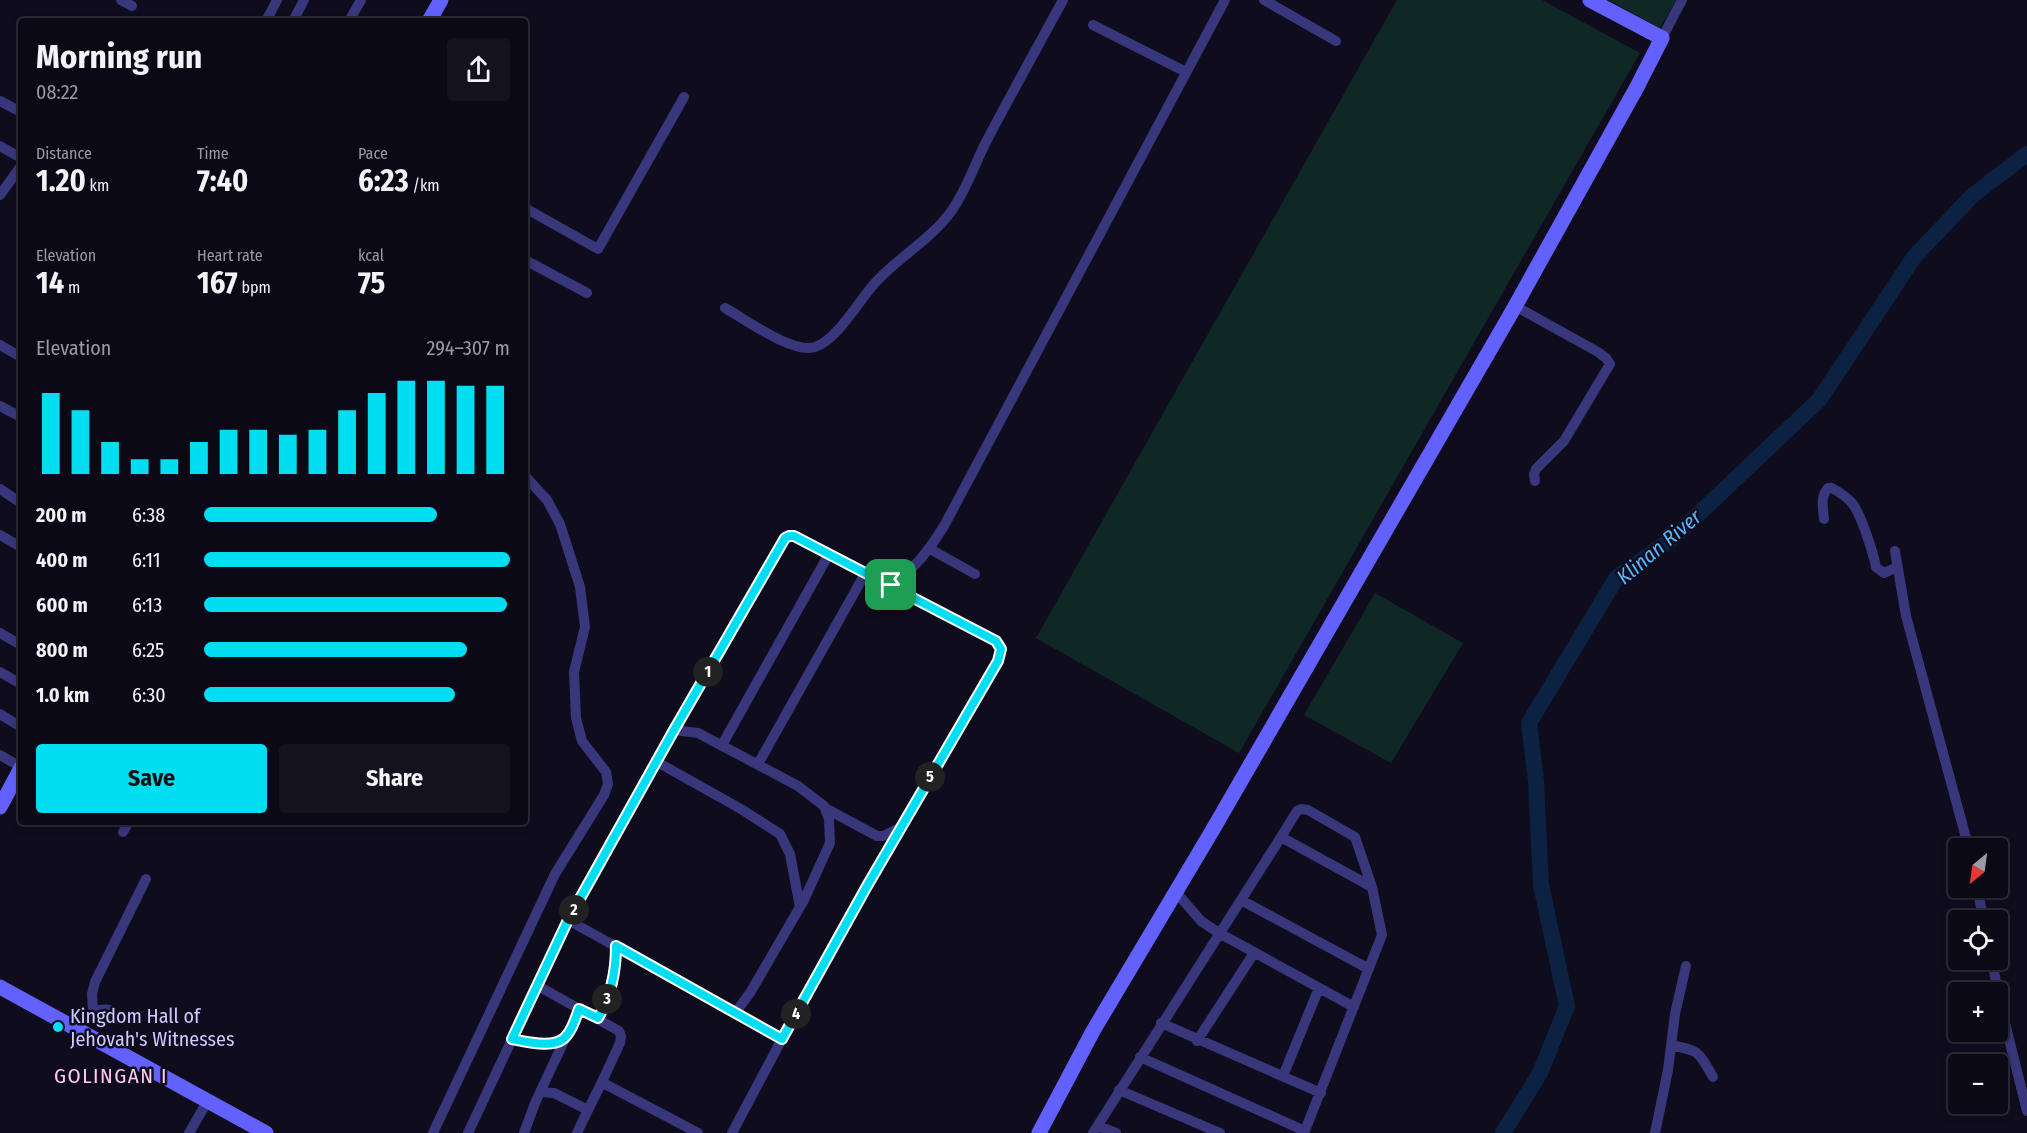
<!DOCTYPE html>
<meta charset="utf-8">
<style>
body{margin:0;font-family:"Fira Sans Condensed",sans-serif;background:#14121f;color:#f1f3f6;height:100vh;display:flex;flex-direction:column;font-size:22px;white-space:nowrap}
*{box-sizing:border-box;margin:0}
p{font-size:20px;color:#9a9aa1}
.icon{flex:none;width:33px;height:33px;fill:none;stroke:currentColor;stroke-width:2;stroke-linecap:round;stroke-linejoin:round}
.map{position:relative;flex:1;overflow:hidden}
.details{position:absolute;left:18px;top:18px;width:510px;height:807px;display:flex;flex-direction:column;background:#0b0916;border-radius:6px;box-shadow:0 3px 9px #0003,0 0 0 2px #2b2a35}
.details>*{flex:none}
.needle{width:39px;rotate:209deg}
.fabs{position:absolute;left:1948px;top:838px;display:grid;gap:12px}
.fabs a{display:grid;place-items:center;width:60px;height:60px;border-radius:6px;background:#0b0916;box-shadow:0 3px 9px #0003,0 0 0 2px #2b2a35;font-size:30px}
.pin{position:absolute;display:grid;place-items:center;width:51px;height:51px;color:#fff;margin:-26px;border-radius:12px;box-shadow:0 3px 9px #0006}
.km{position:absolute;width:30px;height:30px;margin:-15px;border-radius:50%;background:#222;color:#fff;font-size:16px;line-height:30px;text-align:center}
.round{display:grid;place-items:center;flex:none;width:63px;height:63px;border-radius:6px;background:#14121f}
.overview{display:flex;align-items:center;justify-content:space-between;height:102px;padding:0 18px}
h1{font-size:33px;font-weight:700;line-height:45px}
.metrics{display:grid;grid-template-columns:repeat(3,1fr);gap:9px;height:102px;padding:6px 18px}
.metrics div{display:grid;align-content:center}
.metrics b{font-size:30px;font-weight:700}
.metrics small{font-size:16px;font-weight:400}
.metrics p{font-size:16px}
.chart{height:168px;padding:12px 18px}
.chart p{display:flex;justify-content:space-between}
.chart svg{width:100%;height:108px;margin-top:6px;stroke:#02def1;stroke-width:6}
.primary-button{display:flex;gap:12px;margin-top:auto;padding:12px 18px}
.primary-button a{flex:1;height:69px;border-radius:6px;background:#02def1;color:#111;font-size:24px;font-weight:700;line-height:69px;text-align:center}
.primary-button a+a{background:#14121f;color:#f1f3f6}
ul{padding:0 18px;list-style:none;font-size:20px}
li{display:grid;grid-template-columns:96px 72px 1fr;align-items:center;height:45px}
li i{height:15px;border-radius:8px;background:#02def1}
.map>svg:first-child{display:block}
</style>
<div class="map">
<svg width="2027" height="1133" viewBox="0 0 2027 1133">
<rect width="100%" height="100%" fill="#0f0c1e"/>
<path fill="#0f2826" d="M1397,0h145l98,53 -401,700 -203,-115z
M1608,0h68l-16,28z
M1375,593l88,50 -72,120 -87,-48z"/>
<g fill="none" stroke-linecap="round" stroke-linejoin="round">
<path stroke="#0c2242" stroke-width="16" d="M1503,1133l37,-60 27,-67 -26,-121 -5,-104 -7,-58 88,-146 55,-38 147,-139 95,-143 59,-62 54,-41"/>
<path stroke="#39377c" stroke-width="10" d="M121,0l11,6
M1264,0l72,41
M266,21l11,-21
M293,21l11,-21
M349,21l12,-21
M1093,25l93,47
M1662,38l20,-38
M0,101l21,11
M0,146l21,12
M0,195l21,-29
M525,208l73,41 86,-152
M525,260l62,33
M1515,306l83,46 8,6 4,6 -46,77 -28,28 -2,5 1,7
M725,308c20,11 67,46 90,39 21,-6 44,-46 59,-63 23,-26 55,-43 76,-71 15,-20 24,-47 35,-69 25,-48 52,-96 78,-144
M0,345l21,12
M525,376v6
M0,406l21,11
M0,489l21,14
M1824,519c-1,-11 -4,-22 4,-31h4c7,4 15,9 20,15 9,11 21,49 24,64l8,6 13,-6
M0,535l21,12
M930,549l45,25
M1895,551l11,65 63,233
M891,585c24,-16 38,-35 53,-59l281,-526
M0,633l21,12
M0,672l21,12
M0,714l21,13
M674,730l24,3 100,53 26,20 5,13 1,24 -26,57 -54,93 -15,20
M722,745l107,-191
M0,755l21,12
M657,762l84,47 39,25 10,20 10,53
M758,764l108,-192
M825,808l52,28h6l17,-8
M123,832l6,-10
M1281,837l91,50
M1977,888l7,33
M1176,892l25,29 18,12 135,74
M1241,900l128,69
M1992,960l6,33
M538,986l81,45 2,5 -1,7 -20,43
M1998,995l29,116
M93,1011l-1,-17 3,-12 51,-103
M598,1019c12,-24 18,-47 18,-73
M1161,1023l160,70
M77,1030c8,-13 17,-23 34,-20
M512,1039c19,3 38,9 55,-3
M1197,1041l57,-88
M1671,1045c29,6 27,6 42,32
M1140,1057l165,74
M1283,1076l36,-88
M1119,1090l101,43
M542,1092l12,1 34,17 12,-24 5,-2 93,49
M1098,1126l18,7
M189,1133l18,-31
M433,1133l122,-259 49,-79 4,-11 -2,-12 -24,-31 -6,-23 -2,-46 11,-45 -5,-40 -20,-63 -13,-24 -22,-24
M468,1133l100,-213 106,-190 111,-192 9,-2 202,105 5,8 -3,12 -131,225 -85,153 -214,-119
M524,1133l11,-30 44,-94
M577,1133l11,-23
M732,1133l50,-94
M1093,1133l188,-296 16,-26 4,-2 7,1 47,27 17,50 10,48 -78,198
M1655,1133l13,-63 7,-56 11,-48"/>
<path stroke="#6261fe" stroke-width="15" d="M429,21l12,-21
M0,807l21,-39
M0,987l266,146
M1039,1133l54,-102 119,-200 301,-521 124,-223 25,-49 -72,-38"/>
</g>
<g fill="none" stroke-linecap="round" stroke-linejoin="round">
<defs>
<path id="route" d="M789,536h5l202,105 5,8 -3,12 -131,225 -85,153 -166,-93c0,26 -5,50 -18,72l-19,-9c-3,8 -6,19 -12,26 -10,15 -40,7 -55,4l56,-119 106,-190 111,-192z"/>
</defs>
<use href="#route" stroke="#fff" stroke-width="12"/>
<use href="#route" stroke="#02def1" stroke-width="8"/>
</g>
<circle fill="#02def1" stroke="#0f0c1e" stroke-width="2" cx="58" cy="1027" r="6"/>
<g text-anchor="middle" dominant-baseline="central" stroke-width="5" stroke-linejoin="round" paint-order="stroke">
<g font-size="20" fill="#cec9ff" stroke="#0f0c1e" text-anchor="start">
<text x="70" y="1016">Kingdom Hall of<tspan x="70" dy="23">Jehovah's Witnesses</tspan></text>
</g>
<g font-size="21" font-style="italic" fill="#58b4fd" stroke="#0f0c1e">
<text transform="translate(1659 547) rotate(-40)">Klinan River</text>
</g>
<g font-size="21" letter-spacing="1.5" fill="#ffcbed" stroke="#0f0c1e">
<text x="111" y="1076">GOLINGAN I</text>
</g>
</g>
</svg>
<div class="fabs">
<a><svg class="needle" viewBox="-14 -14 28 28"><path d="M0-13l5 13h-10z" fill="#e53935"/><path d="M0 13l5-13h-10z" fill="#9a9aa1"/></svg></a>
<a><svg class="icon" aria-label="locate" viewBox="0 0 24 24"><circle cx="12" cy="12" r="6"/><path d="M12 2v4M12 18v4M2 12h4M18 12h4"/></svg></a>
<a>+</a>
<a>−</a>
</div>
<div class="pin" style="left:891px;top:585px;background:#1e9e55"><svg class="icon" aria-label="arrive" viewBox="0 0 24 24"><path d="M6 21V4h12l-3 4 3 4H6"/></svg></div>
<b class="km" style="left:708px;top:672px">1</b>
<b class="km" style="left:574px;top:910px">2</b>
<b class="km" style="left:607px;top:999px">3</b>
<b class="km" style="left:796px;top:1014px">4</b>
<b class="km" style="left:930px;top:777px">5</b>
<section class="details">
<div class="overview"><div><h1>Morning run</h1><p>08:22</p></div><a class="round"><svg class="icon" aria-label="share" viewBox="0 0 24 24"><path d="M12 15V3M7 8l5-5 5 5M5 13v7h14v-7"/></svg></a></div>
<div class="metrics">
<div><p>Distance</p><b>1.20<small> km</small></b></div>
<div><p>Time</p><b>7:40</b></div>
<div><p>Pace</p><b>6:23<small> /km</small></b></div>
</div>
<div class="metrics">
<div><p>Elevation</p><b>14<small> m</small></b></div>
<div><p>Heart rate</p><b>167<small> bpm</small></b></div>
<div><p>kcal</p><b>75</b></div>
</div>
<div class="chart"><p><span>Elevation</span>294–307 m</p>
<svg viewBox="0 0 160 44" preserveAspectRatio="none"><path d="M5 44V11M15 44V18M25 44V31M35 44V38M45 44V38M55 44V31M65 44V26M75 44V26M85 44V28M95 44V26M105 44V18M115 44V11M125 44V6M135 44V6M145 44V8M155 44V8"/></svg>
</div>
<ul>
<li><b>200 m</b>6:38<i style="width:76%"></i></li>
<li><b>400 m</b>6:11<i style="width:100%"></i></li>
<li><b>600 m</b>6:13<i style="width:99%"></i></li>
<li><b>800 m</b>6:25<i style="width:86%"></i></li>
<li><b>1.0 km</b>6:30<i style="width:82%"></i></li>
</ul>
<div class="primary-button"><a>Save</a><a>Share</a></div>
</section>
</div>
